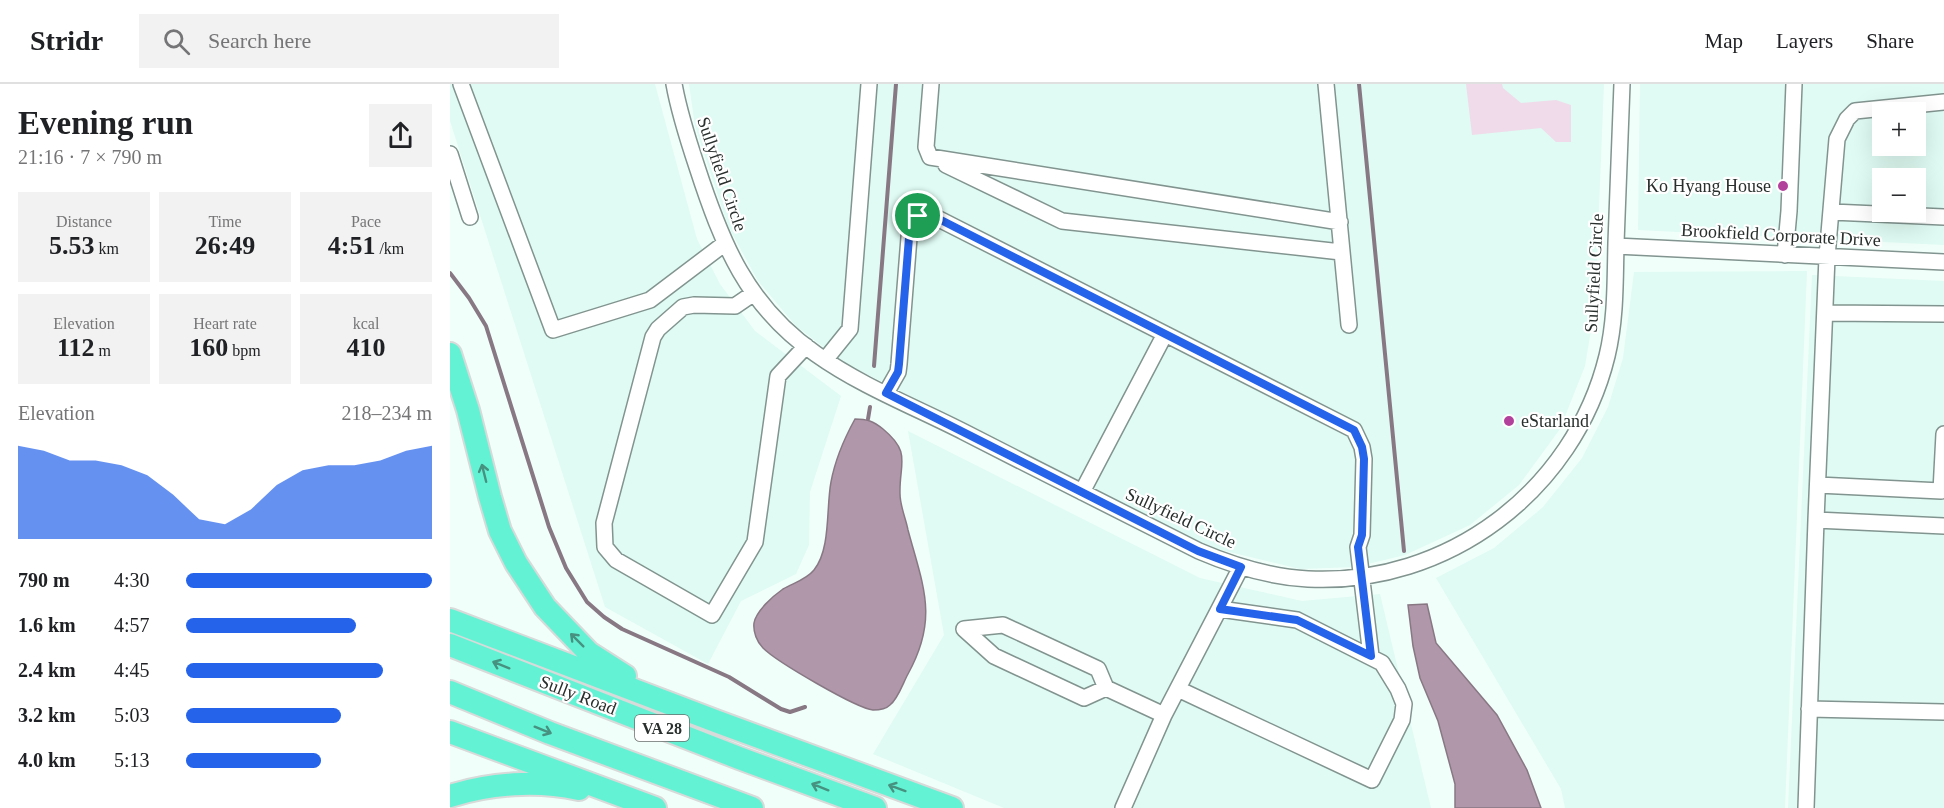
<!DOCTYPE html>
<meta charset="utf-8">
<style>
body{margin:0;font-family:"Times New Roman",serif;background:#f2f2f2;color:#202124;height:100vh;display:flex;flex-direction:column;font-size:22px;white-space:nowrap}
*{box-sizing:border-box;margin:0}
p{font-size:20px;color:#757577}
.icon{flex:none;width:33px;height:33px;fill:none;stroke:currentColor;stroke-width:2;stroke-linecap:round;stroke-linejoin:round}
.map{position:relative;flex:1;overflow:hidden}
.sheet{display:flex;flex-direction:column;background:#fff;width:450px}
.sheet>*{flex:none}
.buttons{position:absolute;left:1422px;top:18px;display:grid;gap:12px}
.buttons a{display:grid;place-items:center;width:54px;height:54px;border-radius:0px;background:#fff;box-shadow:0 6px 24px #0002;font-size:30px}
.pin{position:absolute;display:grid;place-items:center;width:51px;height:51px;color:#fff;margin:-26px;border:3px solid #fff;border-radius:50%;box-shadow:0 2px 6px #0007}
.round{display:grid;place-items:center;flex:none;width:63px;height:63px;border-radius:0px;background:#f2f2f2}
.headline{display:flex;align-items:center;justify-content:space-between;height:102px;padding:0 18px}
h1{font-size:33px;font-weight:800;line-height:45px}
.figures{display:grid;grid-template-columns:repeat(3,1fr);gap:9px;height:102px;padding:6px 18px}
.figures div{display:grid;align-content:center;border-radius:0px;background:#f2f2f2;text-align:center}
.figures b{font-size:26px;font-weight:800}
.figures small{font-size:16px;font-weight:400}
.figures p{font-size:16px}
.chart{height:168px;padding:12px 18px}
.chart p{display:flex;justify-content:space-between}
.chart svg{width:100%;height:108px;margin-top:6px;fill:#2563eb;opacity:.7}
ul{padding:0 18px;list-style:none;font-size:20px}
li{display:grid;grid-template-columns:96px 72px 1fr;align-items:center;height:45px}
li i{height:15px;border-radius:8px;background:#2563eb}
header{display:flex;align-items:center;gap:36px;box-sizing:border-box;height:84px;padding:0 30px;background:#fff;border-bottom:2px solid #e0e0e0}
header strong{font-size:28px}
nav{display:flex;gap:33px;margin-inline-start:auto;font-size:21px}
.search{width:420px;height:54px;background:#f2f2f2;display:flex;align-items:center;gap:15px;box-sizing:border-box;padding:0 21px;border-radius:0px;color:#757577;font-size:22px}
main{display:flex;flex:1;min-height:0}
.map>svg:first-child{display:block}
</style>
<header>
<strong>Stridr</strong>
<div class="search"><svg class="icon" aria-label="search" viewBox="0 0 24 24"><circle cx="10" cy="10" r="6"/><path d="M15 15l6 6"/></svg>Search here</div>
<nav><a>Map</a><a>Layers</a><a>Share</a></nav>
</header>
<main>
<section class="sheet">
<div class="headline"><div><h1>Evening run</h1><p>21:16 · 7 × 790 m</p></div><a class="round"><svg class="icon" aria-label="share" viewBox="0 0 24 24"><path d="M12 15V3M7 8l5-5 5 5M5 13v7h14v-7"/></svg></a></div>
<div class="figures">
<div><p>Distance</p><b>5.53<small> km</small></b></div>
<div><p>Time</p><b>26:49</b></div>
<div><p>Pace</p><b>4:51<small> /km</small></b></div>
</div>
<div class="figures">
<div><p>Elevation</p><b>112<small> m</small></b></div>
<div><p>Heart rate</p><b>160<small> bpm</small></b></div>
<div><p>kcal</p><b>410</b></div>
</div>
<div class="chart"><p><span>Elevation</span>218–234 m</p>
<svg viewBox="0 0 160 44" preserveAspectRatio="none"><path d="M0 44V6L10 8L20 12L30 12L40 14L50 18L60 26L70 36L80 38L90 32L100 22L110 16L120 14L130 14L140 12L150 8L160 6V44z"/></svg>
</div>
<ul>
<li><b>790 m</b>4:30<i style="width:100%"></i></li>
<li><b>1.6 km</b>4:57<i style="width:69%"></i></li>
<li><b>2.4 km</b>4:45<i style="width:80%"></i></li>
<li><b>3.2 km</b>5:03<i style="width:63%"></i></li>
<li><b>4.0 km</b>5:13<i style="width:55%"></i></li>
</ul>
</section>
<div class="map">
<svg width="1494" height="724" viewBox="0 0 1494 724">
<rect width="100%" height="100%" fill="#f0fffa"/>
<path fill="#dffbf3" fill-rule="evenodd" d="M0,0h205l42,155 23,45 35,47 86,65 -31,96 -1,53 -13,29 -55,27 -33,63 -103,-57 -155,-486z
M239,0h915l-9,222 -10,60 -25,63 -41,56 -49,40 -65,30 -50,12 -55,2 -95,-23 -362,-184 -47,-36 -38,-45 -30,-55 -33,-100z
M1190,0h304v161l-306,-15zM1432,28h34v34h-34zM1432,94h34v34h-34z
M1357,187l-22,537h-220l-4,-19 -125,-211 58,-30 49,-41 39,-49 26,-51 15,-49 11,-86z
M1362,191l132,6v527h-156z
M458,347l292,147 102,23 78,-7 51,214h-427l-131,-54 71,-119z"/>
<path fill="#f0dbea" d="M1016,0h36l1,4 18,15 35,-3 15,5v37h-15l-15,-14 -69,7z"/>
<path fill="#b197aa" stroke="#887884" stroke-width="1.5" d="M405,335c12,0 18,2 28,10 29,24 16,34 17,65 0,12 6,25 8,36 15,56 31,88 0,144 -5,9 -10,25 -18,31 -4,4 -11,5 -17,5 -17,-2 -96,-48 -110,-62 -6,-6 -10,-16 -9,-25 2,-12 19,-27 29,-34 10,-6 23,-9 31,-19 17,-21 12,-62 17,-88 4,-22 13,-43 24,-63z
M977,520l9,39 61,72 30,55 14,38h-86v-24l-17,-63 -18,-43 -7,-32 -5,-41z"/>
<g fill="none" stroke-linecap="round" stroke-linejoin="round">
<path stroke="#887884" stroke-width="4" d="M909,0l45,467
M0,189l19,25 17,28 63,201 17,41 21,34 17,15 18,12 107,48 52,32 9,3 15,-5
M424,282l22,-282
M418,335l2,-12"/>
<defs>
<path id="minor" d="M11,0l92,246 97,-30 74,-56
M224,0c5,28 14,56 23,83 25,77 50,139 119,187 45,32 99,53 148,78 78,40 156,79 235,119 35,15 71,26 109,28 139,7 266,-88 299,-223 9,-37 8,-75 9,-113 2,-53 4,-106 6,-159
M481,0l-5,63 4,10 410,65
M876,0l23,241
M0,70l20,63
M496,81l116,56 279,31
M1382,128l112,5
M1166,162l328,16
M1335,171l4,-44 5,-127
M304,209l-19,13 -41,-1 -11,2 -25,22 -5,8 -49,186 1,24 11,13 96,55 43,-73 23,-166 28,-30
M1375,229l119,1
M375,276l25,-31 19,-245
M436,309l12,-21 1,-8 11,-139 8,-9 6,-3 11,4 419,213 8,17 2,12 -2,76 -4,12 13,109
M1368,401l123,6 3,-57
M632,408l83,-158
M1366,436l11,-263 10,-118 10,-20 8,-8 89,-9
M656,604l-22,10 -90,-42 -30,-27 39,-4 95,44 8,19 58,27 77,-148
M728,605l194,91 30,-60 2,-16 -6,-15 -16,-26 -85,-43 -77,-11
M1359,625l135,3
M673,724l41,-93
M1356,724l10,-288 128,6"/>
<path id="highway" d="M0,270l18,56 22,87 10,34 16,32 29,44 44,46 36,23
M0,536l268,102 234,86
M0,561l289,113 136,50
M0,608l100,41 202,75
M0,648l205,76
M0,712c41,-13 87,-16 129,-7"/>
</defs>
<use href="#minor" stroke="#82948f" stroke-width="18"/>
<use href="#highway" stroke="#d8dad9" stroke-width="26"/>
<use href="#minor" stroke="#fff" stroke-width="15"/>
<use href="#highway" stroke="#63f3d4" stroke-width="22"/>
</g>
<defs><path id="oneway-shaft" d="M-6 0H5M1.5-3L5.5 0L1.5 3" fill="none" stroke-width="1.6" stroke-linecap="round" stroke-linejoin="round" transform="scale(1.5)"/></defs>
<g stroke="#469180">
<use href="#oneway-shaft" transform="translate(34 389) rotate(-104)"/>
<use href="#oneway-shaft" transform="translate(127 556) rotate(-135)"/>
<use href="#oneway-shaft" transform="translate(51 581) rotate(-158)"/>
<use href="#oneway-shaft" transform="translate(93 646) rotate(22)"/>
<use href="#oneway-shaft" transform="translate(370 703) rotate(-158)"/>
<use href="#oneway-shaft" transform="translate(447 704) rotate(-160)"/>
</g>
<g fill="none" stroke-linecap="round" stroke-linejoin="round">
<defs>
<path id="route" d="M474,129l11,4 419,213 8,17 2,12 -2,76 -4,12 13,109 -74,-36 -77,-11 21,-42 -43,-16 -312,-158 12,-21 1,-8 11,-139 8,-9z"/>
</defs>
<use href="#route" stroke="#fff" stroke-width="12"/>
<use href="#route" stroke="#2563eb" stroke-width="8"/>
</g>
<g fill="#b2419c" stroke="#fff" stroke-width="2">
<circle cx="1333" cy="102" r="6"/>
<circle cx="1059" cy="337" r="6"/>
</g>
<g text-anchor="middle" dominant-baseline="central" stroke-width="4.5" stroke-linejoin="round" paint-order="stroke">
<rect fill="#fff" stroke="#686d6c" stroke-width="1.5" x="185" y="631" width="54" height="26" rx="4.5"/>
<g font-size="16" font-weight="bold" fill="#282f2d">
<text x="212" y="644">VA 28</text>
</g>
<g font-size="18" fill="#282f2d" stroke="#fff">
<text transform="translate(272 90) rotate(71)">Sullyfield Circle</text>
<text transform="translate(1331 151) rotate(3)">Brookfield Corporate Drive</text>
<text transform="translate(1144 189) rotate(-87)">Sullyfield Circle</text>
<text transform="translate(731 434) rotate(25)">Sullyfield Circle</text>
<text transform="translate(128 611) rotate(21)">Sully Road</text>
</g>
<g font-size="18" fill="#282f2d" stroke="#fff" text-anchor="end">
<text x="1321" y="102">Ko Hyang House</text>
<text x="1071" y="337" text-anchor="start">eStarland</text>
</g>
</g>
</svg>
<div class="buttons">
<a>+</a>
<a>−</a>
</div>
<div class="pin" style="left:468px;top:132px;background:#1e9e55"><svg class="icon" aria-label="arrive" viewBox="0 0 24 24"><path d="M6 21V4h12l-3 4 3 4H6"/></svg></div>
</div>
</main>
